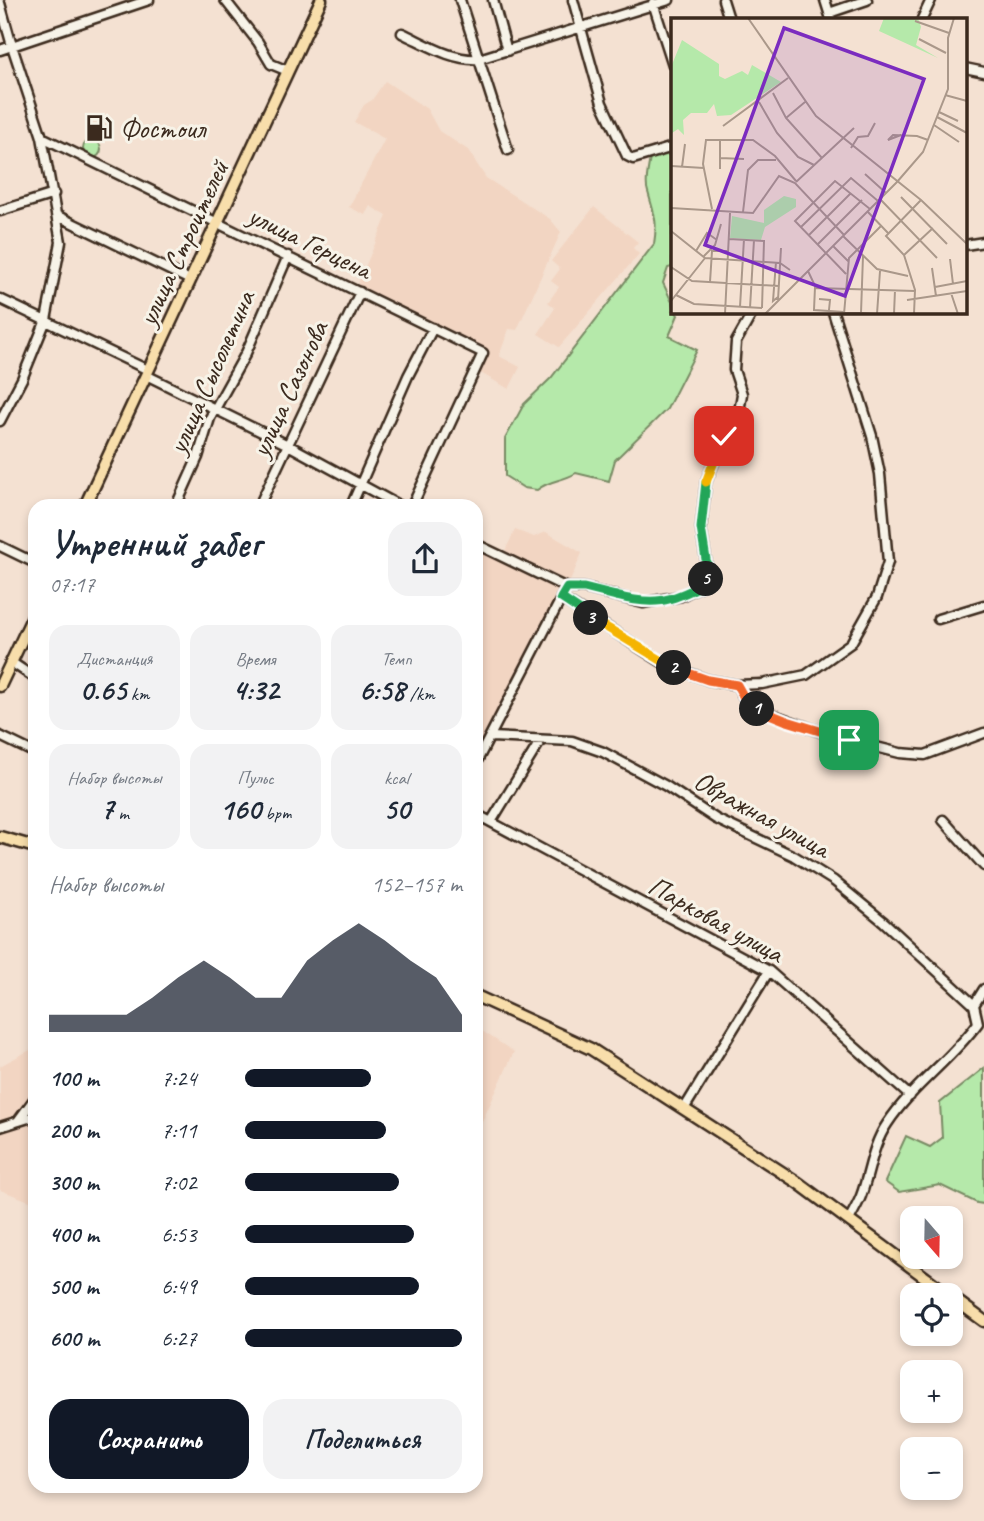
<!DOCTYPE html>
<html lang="ru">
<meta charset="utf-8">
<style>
body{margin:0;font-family:Caveat,sans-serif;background:#f2f2f3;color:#1f2937;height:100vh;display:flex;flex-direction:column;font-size:26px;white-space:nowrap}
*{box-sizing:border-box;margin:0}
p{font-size:23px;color:#747a83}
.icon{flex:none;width:38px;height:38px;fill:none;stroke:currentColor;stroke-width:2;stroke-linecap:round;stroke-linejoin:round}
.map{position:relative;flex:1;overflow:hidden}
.side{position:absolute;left:28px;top:499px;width:455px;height:994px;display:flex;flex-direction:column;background:#fff;border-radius:21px;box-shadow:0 4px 10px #0003}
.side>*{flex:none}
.needle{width:46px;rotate:160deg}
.controls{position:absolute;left:900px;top:1206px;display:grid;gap:14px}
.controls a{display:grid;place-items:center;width:63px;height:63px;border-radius:14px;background:#fff;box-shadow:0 4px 10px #0003;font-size:35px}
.pin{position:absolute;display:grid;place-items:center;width:60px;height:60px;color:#fff;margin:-30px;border-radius:14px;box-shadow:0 4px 10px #0006}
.km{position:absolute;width:35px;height:35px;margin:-18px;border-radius:50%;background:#222;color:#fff;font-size:19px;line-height:35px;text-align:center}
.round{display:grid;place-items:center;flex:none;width:74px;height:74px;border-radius:21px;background:#f2f2f3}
.overview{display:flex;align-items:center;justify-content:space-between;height:119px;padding:0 21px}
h1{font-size:38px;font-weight:700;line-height:52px}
.figures{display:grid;grid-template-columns:repeat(3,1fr);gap:10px;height:119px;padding:7px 21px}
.figures div{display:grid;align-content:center;border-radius:18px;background:#f2f2f3;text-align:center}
.figures b{font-size:30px;font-weight:700}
.figures small{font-size:19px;font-weight:400}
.figures p{font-size:19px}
.chart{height:196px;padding:14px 21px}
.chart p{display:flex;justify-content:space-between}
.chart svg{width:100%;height:126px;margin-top:7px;fill:#111827;opacity:.7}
.primary-button{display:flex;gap:14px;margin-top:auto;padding:14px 21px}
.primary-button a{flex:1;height:80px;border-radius:21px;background:#111827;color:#fff;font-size:28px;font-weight:700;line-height:80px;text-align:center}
.primary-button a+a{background:#f2f2f3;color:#1f2937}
ul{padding:0 21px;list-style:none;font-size:23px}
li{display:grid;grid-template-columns:112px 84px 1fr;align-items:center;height:52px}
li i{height:18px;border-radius:9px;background:#111827}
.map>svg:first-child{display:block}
</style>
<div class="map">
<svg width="984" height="1521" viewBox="0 0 984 1521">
<rect width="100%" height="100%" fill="#f4e1d2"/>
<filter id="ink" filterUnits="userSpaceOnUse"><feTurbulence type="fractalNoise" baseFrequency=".0143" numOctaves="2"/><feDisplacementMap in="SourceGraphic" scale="14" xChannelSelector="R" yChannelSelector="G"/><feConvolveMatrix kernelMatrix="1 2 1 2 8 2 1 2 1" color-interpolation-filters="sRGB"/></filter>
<g filter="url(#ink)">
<path fill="#f2d5c2" d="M385,81l42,28 12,22 29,19 18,28 64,41 11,13 -44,98 -8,-1 -10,27 21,11 -11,22 -32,-18 8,-19 -129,-64 31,-72 -17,-10 -5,9 -16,-8 36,-68 -31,-17 10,-17 8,-5z
M594,207l44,35 -5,6 6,6 -80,93 -21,-13 17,-26 -7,-6 11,-15 -8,-6 9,-12 -9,-8z
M515,530l19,7 12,-5 36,21 -21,50 -85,168v-232l28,14z
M476,1027l38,25 -38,83z
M35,1045v158l-35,-13v-124l30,-16z"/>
<path fill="#b5e9aa" stroke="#788a64" stroke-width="2" d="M83 149a9 9 0 1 1 18 0a9 9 0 1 1-18 0Z
M672,150v117l-4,1 -5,15 9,19 1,10h3l2,3 -9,21 28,14 -30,59 -52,51 -6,21 -33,-8c-15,9 -25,6 -39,17l-13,-2 -19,-12v-37l19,-35 27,-26 103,-134c4,-24 0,-30 -6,-52 -4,-9 1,-25 2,-35z
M984,1068v136l-7,-1 -37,-18 -41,7 -14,-10 21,-46 24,11 12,-9 -2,-35z"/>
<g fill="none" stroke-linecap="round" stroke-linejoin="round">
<defs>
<path id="minor" d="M225,0l33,42 13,22 17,7
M460,0l48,150
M493,0l14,51
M573,0l29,103 25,53 6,3 40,-12
M723,0l6,19
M825,0l6,19
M0,3l12,43 30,91 19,105 -15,78 -24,59 -22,42
M653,3l20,62
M829,13l38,-13
M922,19l9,-19
M402,33c24,11 50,28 77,26l190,-59
M0,50l149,-50
M965,68l19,4
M42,137l441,216 -71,153
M0,211l54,-17
M58,216l132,64
M965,245l19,-3
M0,299l148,71
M146,375l142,70 112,61
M176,506l22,-49 12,-39 36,-65 42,-97
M259,506l101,-214
M351,506l57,-130 25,-48
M476,544l91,44h17l59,15 38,-7 23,-12 4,-12 -7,-44 5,-46 21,-52 10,-7 5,-29 -8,-24 2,-28 17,-30
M0,546l35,17
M561,598l104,66 43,16 29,5 9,16 9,7 77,28 68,17 25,2 59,-22
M938,619l46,-14
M11,662l24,16
M737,685l25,-1 44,-9 45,-32 26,-46 11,-35 -8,-88 -8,-38 -39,-124
M0,736l35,17
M491,737l81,4 31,11 63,34 50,33 78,37 40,25 50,41 90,83
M476,763l87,-168
M476,814l293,157 141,125
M943,820l41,46
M491,822l50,-82
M684,1109l85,-138
M18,1121l17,-23
M0,1127l35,-11
M849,1220c4,-8 9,-16 12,-24 9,-24 11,-50 26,-72 25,-38 64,-64 91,-101l-4,-18 10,-16"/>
<path id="major" d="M85,506l236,-506
M0,686l35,-74
M0,837l35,10
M476,996l115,53 206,133 152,113
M950,1296l34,25"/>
</defs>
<use href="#minor" stroke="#3b2a1e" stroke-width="13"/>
<use href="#major" stroke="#3b2a1e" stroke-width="15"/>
<use href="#minor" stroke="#f7f3e8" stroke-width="8"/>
<use href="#major" stroke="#f8deab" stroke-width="10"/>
</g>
</g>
<g fill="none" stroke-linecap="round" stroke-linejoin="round" filter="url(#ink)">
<defs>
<path id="split-1" d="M757,709l30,12 62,19"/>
<path id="split-2" d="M674,668l34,12 29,5 9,16 11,8"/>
<path id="split-3" d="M591,618l83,50"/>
<path id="split-4" d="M591,618l-30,-20 6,-10h17l32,8"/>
<path id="split-5" d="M616,596c38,10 54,6 88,-12l2,-5"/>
<path id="split-6" d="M706,579l2,-7 -7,-44 5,-46"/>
<path id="split-7" d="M706,482l18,-46"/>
</defs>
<use href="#split-1" stroke="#fff" stroke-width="14"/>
<use href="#split-2" stroke="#fff" stroke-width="14"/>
<use href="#split-3" stroke="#fff" stroke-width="14"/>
<use href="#split-4" stroke="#fff" stroke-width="14"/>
<use href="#split-5" stroke="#fff" stroke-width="14"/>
<use href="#split-6" stroke="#fff" stroke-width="14"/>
<use href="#split-7" stroke="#fff" stroke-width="14"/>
<use href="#split-1" stroke="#f0652b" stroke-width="9"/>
<use href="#split-2" stroke="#f0652b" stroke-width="9"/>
<use href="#split-3" stroke="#f5b400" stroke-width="9"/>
<use href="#split-4" stroke="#22a559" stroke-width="9"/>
<use href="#split-5" stroke="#22a559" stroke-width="9"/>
<use href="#split-6" stroke="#22a559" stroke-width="9"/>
<use href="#split-7" stroke="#f5b400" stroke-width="9"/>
</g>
<defs>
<symbol id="fuel-bare" viewBox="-9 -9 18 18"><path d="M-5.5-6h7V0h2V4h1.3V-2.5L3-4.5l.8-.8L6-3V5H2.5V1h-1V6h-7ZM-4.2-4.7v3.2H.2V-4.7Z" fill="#3b2a1e" stroke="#f7f3e8" stroke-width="2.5" paint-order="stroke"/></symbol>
</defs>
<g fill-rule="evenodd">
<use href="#fuel-bare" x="80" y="109" width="38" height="38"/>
</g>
<g text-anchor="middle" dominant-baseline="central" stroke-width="6" stroke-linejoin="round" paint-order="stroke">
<g font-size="28" fill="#3b2a1e" stroke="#f7f3e8" text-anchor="start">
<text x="120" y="128">Фостоил</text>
</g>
<g font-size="28" fill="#3b2a1e" stroke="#f7f3e8">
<text transform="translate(310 242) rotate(26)">улица Герцена</text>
<text transform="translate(183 243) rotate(-65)">улица Строителей</text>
<text transform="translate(211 372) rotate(-66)">улица Сысолетина</text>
<text transform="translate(289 389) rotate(-65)">улица Сазонова</text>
<text transform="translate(762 814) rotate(29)">Овражная улица</text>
<text transform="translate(716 919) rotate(29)">Парковая улица</text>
</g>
</g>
<g transform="translate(671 18)">
<rect width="296" height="296" fill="#f4e1d2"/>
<path d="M213,0h34l3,9 -5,18 22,13 -59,-27zM11,22l37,24v12l6,3 17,-8 6,4 4,-10 29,17 -50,33 -14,1 -3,-12 -7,9h-16l-8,7 1,15 -6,-6 -6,4 -1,-66zM113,178l12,3v8l-31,20 -4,13 -31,-2 2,-22 32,7v-13z" fill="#b5e9aa"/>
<path fill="none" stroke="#aa988a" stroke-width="2" d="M77,0l68,98 105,84 46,44M244,3l34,12M248,21l27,14M102,75l13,25 36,40M274,77l22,6M88,84l18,31 21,24 16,8M268,94l19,9M266,99l30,16M115,100l19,-16M263,107l25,17M52,108l65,-48M230,117l-13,5 5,-5 24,1 11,4M180,130l7,-11 10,-1 7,-13M49,140l24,1M0,148l33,2M11,149l3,-23M49,151v-29M194,156l21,19M125,164l58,-54M226,164l26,-30 25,-63v-51l6,-20M230,179l46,47M209,181l57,59M0,190l82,5 26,-37 16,7 49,52M41,191l-9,-45 3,-24h47l22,16 21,25M196,193l21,22M72,194l5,-42 10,-10h18M130,209l50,-49 27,23M0,213l34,27 75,5 10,7M138,217l42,-42M172,218l34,33 31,7M58,221l35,2 -2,67M147,226l44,-44M162,228l15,15M25,233l11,-18 10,7M233,237l29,-27M33,238l11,-11 6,-21M279,241l3,25M105,244l-3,39 5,-4M0,249l21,14 87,5M261,250l4,28M137,253l8,17 99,3M175,256l-51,-53 40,-40 35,28M39,264l2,-31h16M144,269l-1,23 61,4M264,269l32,-6M280,275l7,21M5,277l18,9 68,4M148,281l11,1 -1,10M107,282l3,-52M236,282l60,-9M0,283l34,-43M69,289l4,-68M79,290l4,-68M190,295l2,-57M54,296l5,-101M94,296l132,-132M173,296l5,-56 32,-32M206,296l3,-43M223,296l1,-24M243,296l1,-24 -11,-35 -18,-19 35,-36"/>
<path fill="#7b2cbf" fill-opacity="0.15" stroke="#7b2cbf" stroke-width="3.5" d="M113,10l140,51 -79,217 -140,-51z"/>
<rect width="296" height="296" fill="none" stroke="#3b2a1e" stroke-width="3.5"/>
</g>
</svg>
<div class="controls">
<a><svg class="needle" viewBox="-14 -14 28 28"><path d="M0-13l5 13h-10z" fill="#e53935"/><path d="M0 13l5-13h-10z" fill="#747a83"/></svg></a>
<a><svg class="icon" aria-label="locate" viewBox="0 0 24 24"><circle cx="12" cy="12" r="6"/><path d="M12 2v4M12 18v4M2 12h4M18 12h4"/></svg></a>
<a>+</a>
<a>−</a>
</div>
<div class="pin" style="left:849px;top:740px;background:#1e9e55"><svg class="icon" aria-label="arrive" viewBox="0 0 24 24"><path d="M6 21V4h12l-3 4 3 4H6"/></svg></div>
<div class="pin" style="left:724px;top:436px;background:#d93025"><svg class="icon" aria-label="check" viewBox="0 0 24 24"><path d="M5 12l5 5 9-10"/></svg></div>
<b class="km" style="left:757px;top:709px">1</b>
<b class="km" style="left:674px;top:668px">2</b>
<b class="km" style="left:591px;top:618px">3</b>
<b class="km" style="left:706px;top:579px">5</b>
<section class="side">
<div class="overview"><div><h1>Утренний забег</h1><p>07:17</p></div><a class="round"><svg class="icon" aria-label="share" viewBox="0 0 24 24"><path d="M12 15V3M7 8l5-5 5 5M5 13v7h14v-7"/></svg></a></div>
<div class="figures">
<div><p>Дистанция</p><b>0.65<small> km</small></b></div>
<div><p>Время</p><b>4:32</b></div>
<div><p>Темп</p><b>6:58<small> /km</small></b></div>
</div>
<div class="figures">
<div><p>Набор высоты</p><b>7<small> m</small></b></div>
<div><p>Пульс</p><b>160<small> bpm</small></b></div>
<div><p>kcal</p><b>50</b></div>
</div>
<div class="chart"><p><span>Набор высоты</span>152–157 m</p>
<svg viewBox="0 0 160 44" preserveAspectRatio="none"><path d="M0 44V38L10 38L20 38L30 38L40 32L50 25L60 19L70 25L80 32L90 32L100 19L110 12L120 6L130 12L140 19L150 25L160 38V44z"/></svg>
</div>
<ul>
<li><b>100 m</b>7:24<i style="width:58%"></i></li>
<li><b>200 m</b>7:11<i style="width:65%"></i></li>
<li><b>300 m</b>7:02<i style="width:71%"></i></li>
<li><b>400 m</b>6:53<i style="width:78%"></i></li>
<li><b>500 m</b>6:49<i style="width:80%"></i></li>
<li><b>600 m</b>6:27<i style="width:100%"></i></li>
</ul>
<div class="primary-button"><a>Сохранить</a><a>Поделиться</a></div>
</section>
</div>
